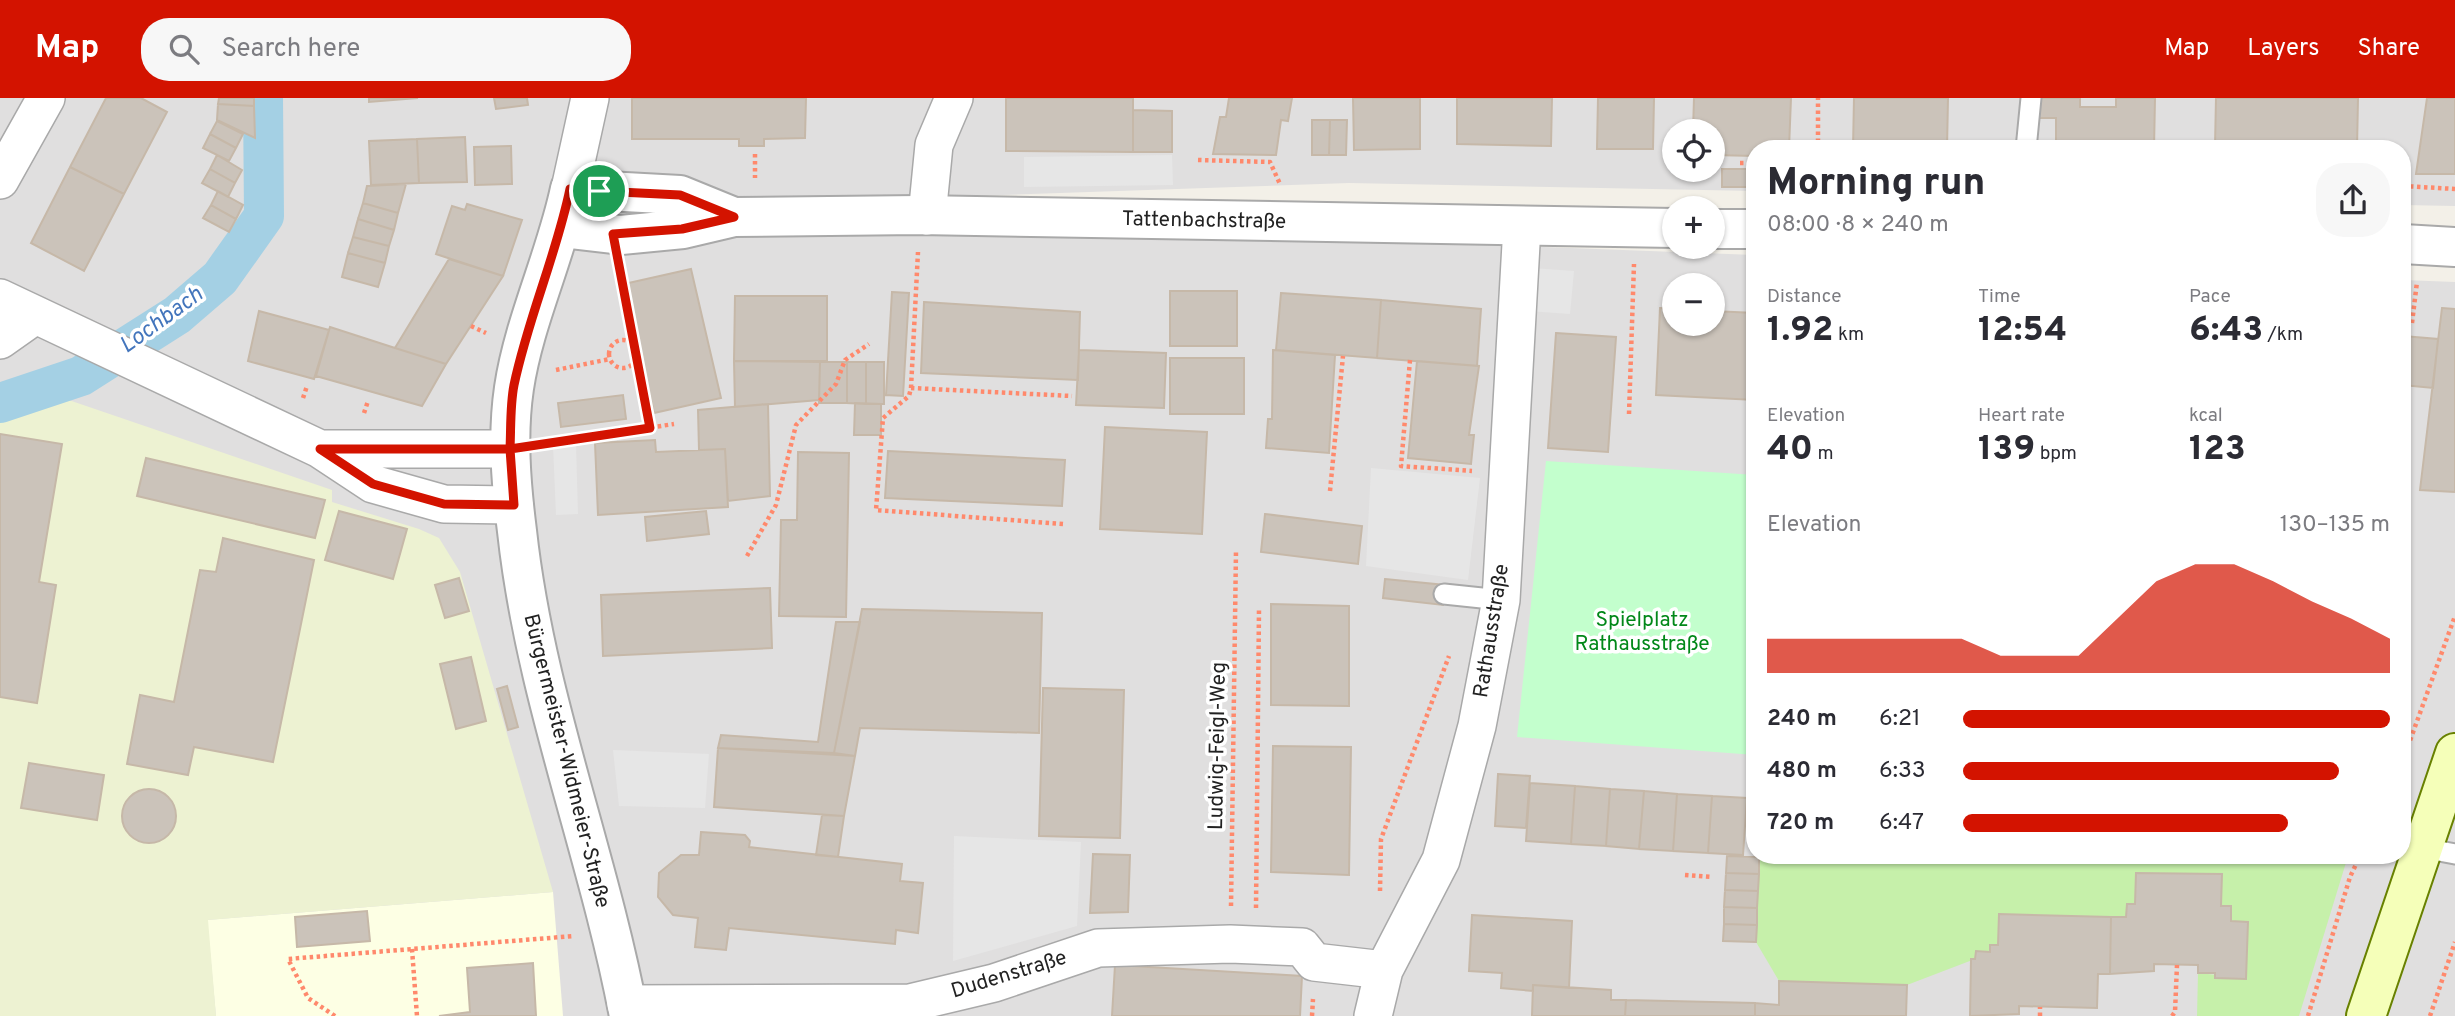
<!DOCTYPE html>
<meta charset="utf-8">
<style>
body{margin:0;font-family:Overpass,sans-serif;background:#f7f7f7;color:#2b2b33;height:100vh;display:flex;flex-direction:column;font-size:26px;white-space:nowrap}
*{box-sizing:border-box;margin:0}
p{font-size:23px;color:#7c7c81}
.icon{flex:none;width:38px;height:38px;fill:none;stroke:currentColor;stroke-width:2;stroke-linecap:round;stroke-linejoin:round}
.map{position:relative;flex:1;overflow:hidden}
.side{position:absolute;left:1746px;top:42px;width:665px;height:724px;display:flex;flex-direction:column;background:#fff;border-radius:28px;box-shadow:0 2px 5px #0004}
.side>*{flex:none}
.fabs{position:absolute;left:1662px;top:21px;display:grid;gap:14px}
.fabs a{display:grid;place-items:center;width:63px;height:63px;border-radius:50%;background:#fff;box-shadow:0 2px 5px #0004;font-size:35px}
.pin{position:absolute;display:grid;place-items:center;width:60px;height:60px;color:#fff;margin:-30px;border:4px solid #fff;border-radius:50%;box-shadow:0 2px 7px #0007}
.round{display:grid;place-items:center;flex:none;width:74px;height:74px;border-radius:28px;background:#f7f7f7}
.overview{display:flex;align-items:center;justify-content:space-between;height:119px;padding:0 21px}
h1{font-size:38px;font-weight:800;line-height:52px}
.figures{display:grid;grid-template-columns:repeat(3,1fr);gap:10px;height:119px;padding:7px 21px}
.figures div{display:grid;align-content:center}
.figures b{font-size:35px;font-weight:800}
.figures small{font-size:19px;font-weight:400}
.figures p{font-size:19px}
.chart{height:196px;padding:14px 21px}
.chart p{display:flex;justify-content:space-between}
.chart svg{width:100%;height:126px;margin-top:7px;fill:#d31300;opacity:.7}
ul{padding:0 21px;list-style:none;font-size:23px}
li{display:grid;grid-template-columns:112px 84px 1fr;align-items:center;height:52px}
li i{height:18px;border-radius:9px;background:#d31300}
header{display:flex;align-items:center;gap:42px;box-sizing:border-box;height:98px;padding:0 35px;background:#d31300;color:#fff}
header strong{font-size:33px}
nav{display:flex;gap:38px;margin-inline-start:auto;font-size:24px}
.search{width:490px;height:63px;background:#f7f7f7;display:flex;align-items:center;gap:18px;box-sizing:border-box;padding:0 24px;border-radius:28px;color:#7c7c81;font-size:26px}
.map>svg:first-child{display:block}
</style>
<header>
<strong>Map</strong>
<div class="search"><svg class="icon" aria-label="search" viewBox="0 0 24 24"><circle cx="10" cy="10" r="6"/><path d="M15 15l6 6"/></svg>Search here</div>
<nav><a>Map</a><a>Layers</a><a>Share</a></nav>
</header>
<div class="map">
<svg width="2455" height="918" viewBox="0 0 2455 918">
<rect width="100%" height="100%" fill="#f3f0e8"/>
<path fill="#e0dfdf" fill-rule="evenodd" d="M0,0h2455v108l-52,-1v-56h-648v42l-406,-8 -782,27 1188,45v601h648v-576l52,2v734h-2455zM1675,33h38v39h-38zM1675,187h38v39h-38z"/>
<path fill="#fdffe4" d="M553,794l10,124h-347l-9,-96z"/>
<path fill="#edf2d2" d="M54,297l278,95v12l87,27 20,9 21,34 93,320 -345,28 8,96h-216v-614z"/>
<path fill="#c6f0aa" d="M1759,758h589l-49,160h-102l1,-43 48,5 2,-56 -17,-1v-15h-10l1,-32 -86,-1 -1,31h-8l-1,13 -127,-3 -1,31h-8v7l-14,-1 -1,8 -68,26 -128,-4 -23,-39z"/>
<path fill="#c3ffcd" d="M1546,363l209,14v280l-238,-18z"/>
<path fill="#e6e6e6" d="M1172,57l1,30 -149,2v-30z
M1532,170l42,3 -4,43 -42,-3z
M576,346l2,70 -22,1 -3,-70z
M1371,370l109,10 -12,102 -102,-14z
M613,652l96,4 -4,54 -86,-2z
M954,738l127,6 -4,84 -124,35z"/>
<g fill="none" stroke-linecap="round" stroke-linejoin="round">
<path stroke="#a4d0e4" stroke-width="40" d="M0,305l81,-27 96,-61 43,-37 44,-62 -1,-118"/>
</g>
<path fill="#cbc3ba" stroke="#c6b8a8" stroke-width="2" d="M106,0h35l26,14 -43,82 -54,-27z
M219,0h35v8l-36,-2z
M369,0h49l-49,4z
M494,0h33l1,7 -32,4z
M632,0h174l-1,40 -41,1v7h-25v-7h-107z
M1006,0h127v54l-127,-1z
M1229,0h63l-4,23 -7,-1 -5,35 -63,-1 7,-37h6z
M1353,0h67v51l-66,1z
M1457,0h95l-1,48 -94,-2z
M1598,0h56l-1,51h-56z
M1694,0h97l-2,51h-34v7l-42,-1v-24h-20z
M1854,0h94l-1,51h-94z
M2039,0h41v9h36v-9h39l-1,51h-98v-31h-17z
M2216,0h142l-1,51 -142,-2z
M2427,0h28v76h-39z
M218,6l36,2 1,32 -38,-18z
M1133,12l39,1v41h-39z
M1312,22h18l-1,35h-17z
M1330,22h17l-1,35h-17z
M217,23l26,13 -7,14 -26,-14z
M210,36l26,14 -7,13 -26,-13z
M465,39l2,45 -48,1 -2,-44z
M417,41l2,44 -48,2 -2,-44z
M511,48l1,38 -37,1 -1,-38z
M217,57l25,15 -7,13 -25,-14z
M70,69l54,27 -40,77 -53,-28z
M210,71l25,14 -7,14 -26,-14z
M1722,71h25v18h-25z
M406,86l-8,29 -35,-10 4,-17z
M218,93l25,14 -7,14 -25,-14z
M363,105l35,10 -4,17 -36,-11z
M467,106l55,16 -19,56 -67,-22 16,-48 13,4z
M211,107l25,14 -7,13 -26,-14z
M358,121l36,11 -5,16 -36,-9z
M353,139l36,9 -4,17 -37,-10z
M348,155l37,10 -7,24 -36,-10z
M449,161l54,17 -57,88 -51,-16z
M691,171l30,129 -67,15 -30,-129z
M1170,193h67v55h-67z
M892,194l17,1 -6,103 -17,-1z
M1281,195l100,7 -4,58 -101,-8z
M735,198h92v65h-93z
M1381,202l100,9 -4,57 -100,-8z
M924,204l156,10 -2,68 -157,-7z
M1660,210l15,1v15h38v-13l42,2v87l-99,-5z
M2442,210l13,1v183l-35,-2z
M259,213l70,19 -15,49 -66,-18z
M330,229l65,21 51,16 -24,42 -106,-30z
M1556,235l60,4 -8,115 -60,-4z
M2403,238l35,3 -5,49 -30,-3z
M1079,252l87,3 -2,55 -88,-3z
M1273,252l62,5 -6,98 -63,-5 2,-29h4z
M1170,260h74v56h-74z
M734,263l86,1 -1,38 -84,7z
M1417,263l62,5 -10,69h5l-3,29 -63,-6z
M820,264h27v41h-28z
M847,264h19v42l-19,-1z
M866,264h18v42h-18z
M623,297l3,24 -65,8 -3,-24z
M855,305l26,1v31h-27z
M768,306l2,92 -42,5 -3,-52 -26,1 -1,-40z
M1105,329l102,5 -5,102 -102,-5z
M0,336l62,10 -23,138 17,3 -19,118 -37,-6z
M655,342l1,12 69,-3 3,58 -130,8 -3,-72z
M888,353l177,9 -3,46 -177,-8z
M798,354l51,1 -3,164 -67,-1 2,-96h16z
M146,360l179,42 -10,38 -178,-42z
M339,413l68,18 -14,50 -68,-19z
M706,413l3,23 -62,7 -2,-24z
M1265,416l97,12 -4,38 -97,-12z
M223,440l91,22 -41,202 -79,-15 -6,28 -61,-11 13,-69 34,7 26,-132 16,2z
M459,480l10,33 -24,7 -10,-33z
M1385,481l60,6 -2,20 -60,-7z
M770,490l2,60 -169,8 -2,-61z
M1271,506l78,2v100l-78,-1z
M862,511l180,4 -3,120 -179,-5 -5,28 -21,-3z
M836,524h24l-26,131 -116,-5 3,-13 97,7z
M471,559l15,64 -30,8 -16,-65z
M507,588l11,41 -10,3 -11,-41z
M1043,590l81,2 -4,148 -81,-2z
M1273,648l78,1 -2,128 -78,-3z
M718,650l137,8 -11,60 -130,-9z
M29,665l75,12 -7,45 -76,-12z
M1498,676l32,2 -4,52 -31,-2z
M1530,685l45,3 -4,58 -45,-3z
M1575,688l35,3 -4,57 -35,-2z
M122 718a27 27 0 1 1 54 0a27 27 0 1 1-54 0Z
M1610,691l34,2 -5,58 -33,-3z
M1644,693l33,3 -4,57 -34,-2z
M1677,696l35,2 -4,57 -35,-2z
M1712,698l35,2 -4,57 -35,-2z
M822,717l22,1 -6,41 -22,-2z
M701,734l44,3 5,6 -1,6 153,17 -2,17 23,2 -5,50 -22,-3 -1,14 -166,-16 -3,22 -31,-3 3,-29 -25,-3 -15,-18 1,-24 22,-18h18z
M1093,756l37,1 -2,57 -38,1z
M1727,758l32,1v17l-33,-1z
M1726,775l33,1 -1,17 -33,-1z
M2136,775l86,1 -1,32h10v15l17,1 -2,57 -31,-1v-5h-17v-8l-44,-1v7l-44,3 1,-57h15l1,-13h8z
M1725,792l33,1 -1,17 -33,-1z
M1724,809l33,1v17l-33,-1z
M367,813l3,30 -73,6 -2,-30z
M1999,816l112,3 -1,57h-12l-1,34 -78,-2v8l-49,2 1,-57h4l1,-8 14,1v-7h8z
M1472,817l100,6 -3,67 -36,-3v6l-32,-3 1,-15 -33,-2z
M1724,826l33,1 -1,17 -33,-1z
M533,865l3,53h-97l31,-4 -3,-44z
M1115,867l187,11 -2,40h-188z
M1779,883l128,4 -1,31h-151v-13l24,2z
M1533,887l78,5v10h15l-1,16h-93z
M1626,902l129,3v13h-130z"/>
<g fill="none" stroke-linecap="round" stroke-linejoin="round">
<defs>
<path id="service" d="M2026,51l5,-51
M1444,496l57,6
M2423,750l32,6"/>
<path id="minor" d="M0,82l46,-82
M570,91l20,-91
M927,118l7,-71 20,-47
M0,200l320,151 53,35 71,20 70,1
M0,242l34,-24
M320,351h190
M626,906l284,-1 84,-20 104,-35 132,-4 72,3 12,15 70,8
M1373,918l11,-46 57,-110 36,-134 24,-126 21,-374"/>
<path id="tertiary" d="M561,130l60,7 62,-6 51,-12 185,-2 756,13
M1713,131h42
M2403,146l52,3
M629,918c-31,-164 -94,-319 -112,-485 -6,-47 -10,-96 -3,-143 10,-67 42,-132 56,-199l110,6 54,22"/>
<path id="secondary" d="M2366,918l89,-263"/>
</defs>
<use href="#service" stroke="#a9a9a9" stroke-width="23"/>
<use href="#minor" stroke="#a9a9a9" stroke-width="40"/>
<use href="#tertiary" stroke="#a9a9a9" stroke-width="42"/>
<use href="#secondary" stroke="#688100" stroke-width="42"/>
<path stroke="#ff896c" stroke-width="4.5" stroke-dasharray="3.5 3.5" stroke-linecap="butt" d="M1818,51v-51
M755,56v24
M1198,62l72,2 10,22
M1740,65h13v29
M2403,88l52,3
M619,173l12,72
M2412,225l5,-41
M471,228l15,7
M609 256a14 14 0 1 1 28 0a14 14 0 1 1-28 0Z
M1410,262l-9,106 71,5
M635,263l15,67
M556,272l54,-11
M911,290l7,-136
M303,300l4,-12
M364,315l4,-12
M1629,316l5,-150
M547,345l127,-19
M1330,393l13,-135
M1063,426l-187,-14 7,-92 26,-22 2,-8 161,8
M747,458l29,-51 20,-80 40,-41 9,-24 24,-16
M2403,662l52,-144
M1685,777l27,2
M1380,793l1,-52 68,-183
M1231,808l5,-356
M1256,810l3,-299
M412,851l5,67
M335,918l-27,-18 -20,-39 286,-23
M1312,918l1,-17
M2040,918v-9
M2172,918l3,-4 2,-47
M2308,918l42,-139 10,-21
M2430,918l25,-74"/>
<use href="#service" stroke="#fff" stroke-width="19"/>
<use href="#minor" stroke="#fff" stroke-width="37"/>
<use href="#tertiary" stroke="#fff" stroke-width="38"/>
<use href="#secondary" stroke="#f5ffb9" stroke-width="38"/>
</g>
<g fill="none" stroke-linecap="round" stroke-linejoin="round">
<defs>
<path id="route" d="M599,93l-29,-2c-14,67 -42,129 -56,196 -4,20 -3,43 -4,64h-190l53,35 71,20 70,1 -4,-56 140,-21 -37,-194 69,-5 52,-12 -54,-22 -81,-4"/>
</defs>
<use href="#route" stroke="#fff" stroke-width="14"/>
<use href="#route" stroke="#d31300" stroke-width="9"/>
</g>
<g text-anchor="middle" dominant-baseline="central" stroke-width="7" stroke-linejoin="round" paint-order="stroke">
<g font-size="21" fill="#222" stroke="#fff">
<text transform="translate(1204 123) rotate(1)">Tattenbachstraße</text>
<text transform="translate(1492 533) rotate(-81)">Rathausstraße</text>
<text transform="translate(1218 648) rotate(-89)">Ludwig-Feigl-Weg</text>
<text transform="translate(566 663) rotate(76)">Bürgermeister-Widmeier-Straße</text>
<text transform="translate(1009 877) rotate(-17)">Dudenstraße</text>
</g>
<g font-size="21" fill="#028819" stroke="#fff">
<text x="1642" y="522">Spielplatz<tspan x="1642" dy="24">Rathausstraße</tspan></text>
</g>
<g font-size="23" font-style="italic" fill="#4375bc" stroke="#fff">
<text transform="translate(162 223) rotate(-36)">Lochbach</text>
</g>
</g>
</svg>
<div class="fabs">
<a><svg class="icon" aria-label="locate" viewBox="0 0 24 24"><circle cx="12" cy="12" r="6"/><path d="M12 2v4M12 18v4M2 12h4M18 12h4"/></svg></a>
<a>+</a>
<a>−</a>
</div>
<div class="pin" style="left:599px;top:93px;background:#1e9e55"><svg class="icon" aria-label="arrive" viewBox="0 0 24 24"><path d="M6 21V4h12l-3 4 3 4H6"/></svg></div>
<section class="side">
<div class="overview"><div><h1>Morning run</h1><p>08:00 · 8 × 240 m</p></div><a class="round"><svg class="icon" aria-label="share" viewBox="0 0 24 24"><path d="M12 15V3M7 8l5-5 5 5M5 13v7h14v-7"/></svg></a></div>
<div class="figures">
<div><p>Distance</p><b>1.92<small> km</small></b></div>
<div><p>Time</p><b>12:54</b></div>
<div><p>Pace</p><b>6:43<small> /km</small></b></div>
</div>
<div class="figures">
<div><p>Elevation</p><b>40<small> m</small></b></div>
<div><p>Heart rate</p><b>139<small> bpm</small></b></div>
<div><p>kcal</p><b>123</b></div>
</div>
<div class="chart"><p><span>Elevation</span>130–135 m</p>
<svg viewBox="0 0 160 44" preserveAspectRatio="none"><path d="M0 44V32L10 32L20 32L30 32L40 32L50 32L60 38L70 38L80 38L90 25L100 12L110 6L120 6L130 12L140 19L150 25L160 32V44z"/></svg>
</div>
<ul>
<li><b>240 m</b>6:21<i style="width:100%"></i></li>
<li><b>480 m</b>6:33<i style="width:88%"></i></li>
<li><b>720 m</b>6:47<i style="width:76%"></i></li>
</ul>
</section>
</div>
